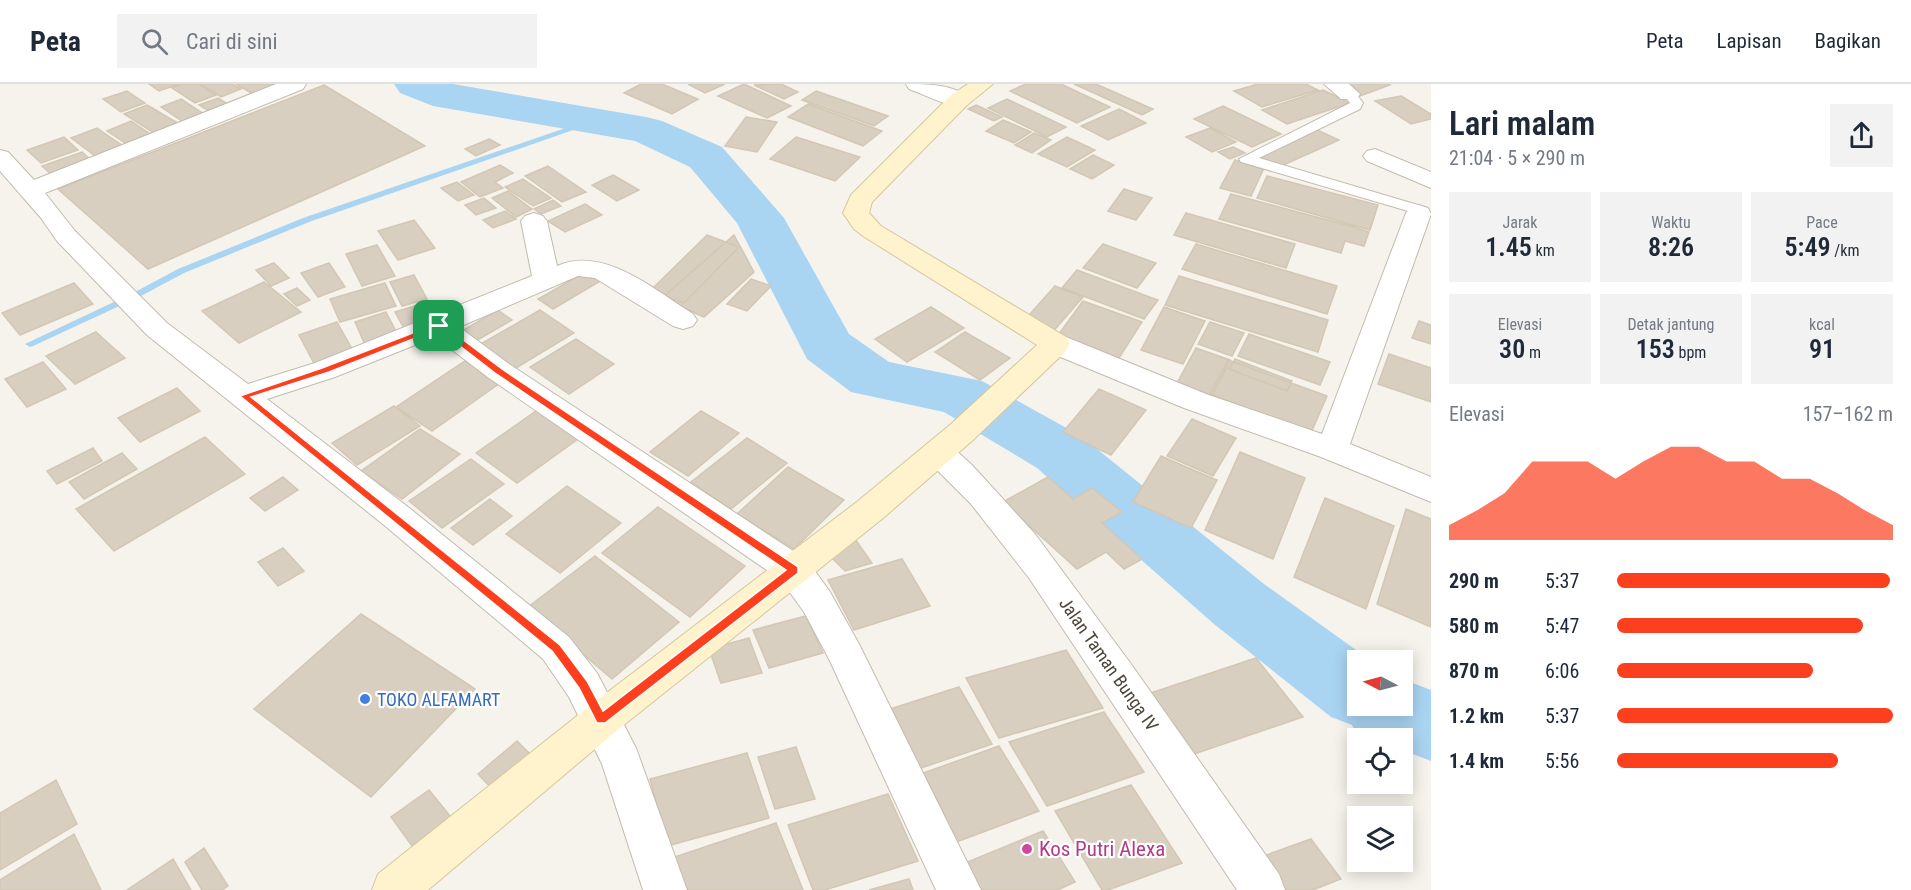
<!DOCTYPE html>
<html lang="id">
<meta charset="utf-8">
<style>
body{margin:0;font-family:"Roboto Condensed",sans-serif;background:#f2f2f3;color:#1f2937;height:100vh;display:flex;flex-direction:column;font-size:22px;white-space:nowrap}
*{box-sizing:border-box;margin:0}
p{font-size:20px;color:#747a83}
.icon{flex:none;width:33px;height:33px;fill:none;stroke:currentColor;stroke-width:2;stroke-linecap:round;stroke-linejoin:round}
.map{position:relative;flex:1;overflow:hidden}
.details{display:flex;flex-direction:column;background:#fff;width:480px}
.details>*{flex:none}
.needle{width:39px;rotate:276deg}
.fabs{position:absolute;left:1347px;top:566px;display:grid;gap:12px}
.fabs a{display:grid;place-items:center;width:66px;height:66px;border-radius:0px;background:#fff;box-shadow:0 3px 15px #0003;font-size:30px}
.pin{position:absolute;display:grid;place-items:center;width:51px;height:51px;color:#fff;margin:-26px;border-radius:12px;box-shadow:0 3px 9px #0006}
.round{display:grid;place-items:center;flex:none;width:63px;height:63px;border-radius:0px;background:#f2f2f3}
.summary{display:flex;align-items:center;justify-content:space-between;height:102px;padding:0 18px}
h1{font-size:33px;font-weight:600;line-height:45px}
.stats{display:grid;grid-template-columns:repeat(3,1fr);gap:9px;height:102px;padding:6px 18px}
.stats div{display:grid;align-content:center;border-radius:0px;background:#f2f2f3;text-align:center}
.stats b{font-size:26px;font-weight:600}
.stats small{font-size:16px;font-weight:400}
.stats p{font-size:16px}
.chart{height:168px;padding:12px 18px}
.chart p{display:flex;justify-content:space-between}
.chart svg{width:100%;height:108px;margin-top:6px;fill:#fc3f1d;opacity:.7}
ul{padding:0 18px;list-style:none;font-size:20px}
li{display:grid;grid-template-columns:96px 72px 1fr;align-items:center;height:45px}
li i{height:15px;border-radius:8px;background:#fc3f1d}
header{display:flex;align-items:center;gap:36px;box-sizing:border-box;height:84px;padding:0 30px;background:#fff;border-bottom:2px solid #e0e1e3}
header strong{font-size:28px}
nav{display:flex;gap:33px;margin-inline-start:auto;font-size:21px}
.search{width:420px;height:54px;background:#f2f2f3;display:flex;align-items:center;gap:15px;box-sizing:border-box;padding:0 21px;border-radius:0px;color:#747a83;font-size:22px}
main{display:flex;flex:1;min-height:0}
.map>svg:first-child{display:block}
</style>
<header>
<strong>Peta</strong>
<div class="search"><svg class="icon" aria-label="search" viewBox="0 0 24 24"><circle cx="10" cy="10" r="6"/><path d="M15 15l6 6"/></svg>Cari di sini</div>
<nav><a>Peta</a><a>Lapisan</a><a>Bagikan</a></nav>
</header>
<main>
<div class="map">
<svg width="1431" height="806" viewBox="0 0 1431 806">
<rect width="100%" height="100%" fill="#f6f3ec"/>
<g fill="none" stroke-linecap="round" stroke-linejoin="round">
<path fill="#a9d4f2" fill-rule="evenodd" d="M592,35l7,2 -290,101 -125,51 -43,23 -108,50 -3,1 -5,-3 110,-52 43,-23 125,-51z"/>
<path fill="#a9d4f2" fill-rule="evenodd" d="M394,0h59l193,33 16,4 60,26 62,71 65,116 40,28 93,19 99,55 183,148 106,76h-12v45h44v-26l29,11v71l-29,-11v-12h-27l-21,-9 -2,-4 -21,-8 -117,-93 -177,-156 -93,-56 -93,-20 -44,-33 -70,-136 -47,-56 -55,-26 -202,-35 -33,-13z"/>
</g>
<path fill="#d8cfc1" stroke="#d3c7b4" stroke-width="1.5" d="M149,0h30l-20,7z
M182,0h17l17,11 -21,8 -23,-15z
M201,0h31l9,5 -20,8z
M236,0h52l-30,13z
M641,0h21l36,15 -26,15 -48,-21z
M688,0h37l-20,9z
M744,0l47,22 -24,12 -49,-22z
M781,0l17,8 -14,7 -30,-14z
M1026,0h35l49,23 -33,16 -67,-32z
M1074,0h22l57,25 -11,6z
M1258,0h48l12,6 -56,17 -28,-16z
M1338,0h50l2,1 -30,11z
M324,1l101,61 -277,123 -90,-80z
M1323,6l27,13 -63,21 -25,-14z
M127,7l18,12 -24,9 -18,-13z
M816,7l72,25 -14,10 -72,-26z
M1401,12l30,18v5l-20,5 -36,-23z
M218,14l16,10 -19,7 -16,-10z
M181,15l29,19 -21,8 -28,-19z
M1007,15l59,28 -19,10 -59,-29z
M808,20l74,27 -19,15 -75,-29z
M147,21l34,20 -24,10 -33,-21z
M976,21l26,12 -8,4 -26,-12z
M1223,22l58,28 -29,13 -58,-28z
M1119,25l27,14 -38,17 -27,-14z
M746,33l31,5 -20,30 -32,-6z
M1003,36l28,12 -17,11 -28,-12z
M131,37l27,18 -24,10 -27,-18z
M97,44l32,22 -27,11 -31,-23z
M1210,44l26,14 -24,10 -26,-15z
M1315,45l24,11 -62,28 -23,-12z
M1034,49l17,7 -19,13 -17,-8z
M64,53l14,13 -37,13 -14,-13z
M796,53l64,20 -25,24 -65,-22z
M1067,53l28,13 -28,17 -29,-13z
M489,55l11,6 -24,11 -11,-7z
M1233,63l12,6 -15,6 -12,-7z
M82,68l11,10 -39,15 -12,-11z
M1093,71l21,10 -22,14 -22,-10z
M1235,76l29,8 -13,28 -31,-8z
M500,81l13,8 -18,9 8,6 -23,9 -19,-15z
M548,82l38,26 -24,10 -37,-26z
M613,91l26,15 -22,11 -25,-16z
M1267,92l111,29 -8,25 -113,-32z
M523,95l28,19 -18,8 -28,-19z
M457,98l17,13 -16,6 -17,-13z
M1124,105l28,9 -16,22 -28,-9z
M508,107l24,18 -16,8 -24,-19z
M1231,110l119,32 19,6 -5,14 -19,-5 -4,12 -122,-34z
M484,114l12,10 -20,7 -11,-10z
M553,116l8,6 -20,8 -7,-5z
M585,120l17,11 -37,17 -17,-11z
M505,127l11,8 -23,9 -10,-8z
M1186,129l109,31 -9,24 -112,-33z
M414,136l21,28 -37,12 -20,-29z
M707,151l32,12 -55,56 -34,-12z
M734,151l20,37 -50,45 -42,-19z
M1103,160l53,19 -19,25 -54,-20z
M1196,160l141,42 -10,28 -145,-45z
M377,161l18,31 -33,10 -16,-32z
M274,179l15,15 -18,8 -15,-16z
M329,179l16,24 -27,10 -17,-24z
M1077,186l81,30 -14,19 -82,-31z
M587,187l15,9 -49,29 -15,-10z
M414,191l13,24 -25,7 -12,-24z
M1179,192l149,44 -10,32 -153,-47z
M751,195l20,7 -24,25 -20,-7z
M264,198l37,30 -62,31 -37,-32z
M74,199l19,21 -73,31 -18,-22z
M385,199l11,23 -56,16 -10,-23z
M1055,202l28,11 -33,38 -28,-12z
M297,204l13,12 -13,6 -13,-12z
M431,217l12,20 -37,11 -11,-20z
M1083,217l59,21 -25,39 -61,-23z
M931,223l33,21 -57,34 -32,-23z
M1164,223l41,14 -22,43 -42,-14z
M498,226l14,10 -38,22 -14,-10z
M540,226l34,23 -63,38 -34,-25z
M386,228l13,25 -33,10 -11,-25z
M1419,237l12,4v19l-19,-6z
M337,238l18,32 -39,13 -17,-32z
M1210,238l34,11 -12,23 -34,-12z
M96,248l29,26 -50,26 -29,-28z
M965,248l45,26 -30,22 -45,-28z
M1249,250l81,28 -10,23 -82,-29z
M576,255l38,25 -45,30 -39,-27z
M1196,264l34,12 -18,36 -35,-13z
M1389,270l42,14v34l-53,-18z
M1235,275l57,22 -5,10 -58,-22z
M1228,276l99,36 -16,37 -101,-39z
M465,277l35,22 -68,48 -36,-24z
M43,278l23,27 -39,18 -22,-28z
M177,304l23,23 -60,31 -22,-24z
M1099,305l47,21 -35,45 -48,-23z
M394,322l26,20 -63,39 -25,-22z
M536,327l42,28 -61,44 -41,-30z
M701,327l38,22 -51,43 -38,-24z
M1192,335l44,19 -23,38 -46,-20z
M420,345l40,25 -58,45 -41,-28z
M205,353l40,37 -131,77 -38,-42z
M747,354l40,25 -56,46 -40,-27z
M93,364l9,13 -45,23 -10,-13z
M1240,368l65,26 -32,81 -68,-29z
M122,369l15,16 -53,30 -15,-17z
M1161,372l56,24 -26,48 -58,-26z
M471,375l33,25 -62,44 -33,-27z
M788,383l56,33 -50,49 -57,-35z
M283,393l15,13 -33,21 -15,-13z
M1048,393l25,22 19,-11 30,24 -20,11 40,36 -18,10 -18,-17 -29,17 -74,-67z
M567,402l54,37 -61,50 -54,-39z
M1325,414l69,28 -28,83 -72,-32z
M490,415l22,17 -39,29 -22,-17z
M658,423l87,59 -55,51 -88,-64z
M1406,425l25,10v108l-54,-23z
M850,448l22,31 -27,8 -20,-20z
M283,464l21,23 -26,15 -20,-24z
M595,472l84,66 -67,57 -84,-72z
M902,475l28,47 -76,24 -26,-50z
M361,530l114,75 -104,108 -117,-88z
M806,532l17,37 -54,15 -16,-38z
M749,554l13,35 -41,10 -12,-34z
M1066,566l37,58 -104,30 -33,-60z
M1256,574l47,59 -118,40 -43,-61z
M959,603l33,57 -77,26 -31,-59z
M1104,628l40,60 -97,34 -38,-64z
M517,657l15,15 -39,34 -15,-16z
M999,662l40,65 -88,33 -36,-68z
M796,663l19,52 -40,10 -17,-52z
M747,669l22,65 -102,28 -17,-67z
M56,696l21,44 -77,46v-57z
M1131,701l51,78 -74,27h-6l-47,-79z
M429,706l22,27 -39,29 -21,-29z
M888,710l30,67 -93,29h-12l-25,-65z
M776,739l27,67h-131l-9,-29z
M1043,747l32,51 -17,8h-90l-13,-23z
M74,750l27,56h-101v-10z
M1311,755l30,40 -28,11h-36l-22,-31z
M204,764l24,38 -6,4h-20l-17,-28z
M173,775l18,31h-64z
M909,795l4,11h-44z"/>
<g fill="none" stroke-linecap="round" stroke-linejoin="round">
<defs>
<path id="lane" d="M1349,6l5,1 9,12 -3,6 -101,49 159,47 8,8 -2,3h-10l-6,-5 -167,-49 -2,-3 111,-56 -7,-9z"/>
<path id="street" d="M276,0h30l-3,5 -258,104 30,38 92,92 81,61 67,-21 217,-87 -11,-55 4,-5 9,-3 9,3 4,5 10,45c47,-21 97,24 136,48l4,6 -4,6 -10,3 -10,-3 -78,-48 -17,-2 -119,51 50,37 298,196 23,32 29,52 122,246h-45l-106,-229 -26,-49 -23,-32 -292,-202 -54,-41 -100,40 -68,22 141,108 161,130 28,36 39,75 51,142h-44l-41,-126 -33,-67 -26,-38 -159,-134 -237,-190 -90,-94 -16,-23 -41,-47v-21l8,2 26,28z
M906,0c19,0 52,0 64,16l-3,5c-18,4 -41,-10 -58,-16z
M1324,0h25l11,10 -3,5h-16z
M1375,65l56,23v16l-64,-27 -4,-5 4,-5z
M1419,121l9,3 3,6 -81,230 81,33v25l-110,-45 -137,-49 -138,-57 -4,-7 4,-7 10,-2 10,2 140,57 116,40 84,-221 4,-5z
M938,357l11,3 23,21 63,69 96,130 148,210 6,16h-48l-208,-312 -58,-74 -44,-44 -5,-8 5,-8z"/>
<path id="secondary" d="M968,0h25l-26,21 -95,97 -3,11 12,13 185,111 4,7 -4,7 -93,89 -91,79 -267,213 -187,158h-56l6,-16 209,-166 271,-207 93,-77 86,-79 -174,-109 -9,-7 -11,-16 8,-18 100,-100z"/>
</defs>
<use href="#lane" stroke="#c2bbae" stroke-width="2"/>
<use href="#street" stroke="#c2bbae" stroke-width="2"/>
<use href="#secondary" stroke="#d6c79b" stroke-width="2"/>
<use href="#lane" fill="#fff" fill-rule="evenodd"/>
<use href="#street" fill="#fff" fill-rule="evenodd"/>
<use href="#secondary" fill="#fff3cd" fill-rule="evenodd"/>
</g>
<path fill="#fc3f1d" stroke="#fff" stroke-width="1.5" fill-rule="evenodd" d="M436,240h6l60,45 296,198v6l-193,150h-8l-18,-35 -27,-37 -312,-255 82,-28zM438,245l57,44 291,197 -183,141 -16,-30 -27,-36 -309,-248 78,-25z"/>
<circle fill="#3f7fe0" stroke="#fff" stroke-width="2" cx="365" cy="615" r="6"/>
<circle fill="#d1479c" stroke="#fff" stroke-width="2" cx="1027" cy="765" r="6"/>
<g text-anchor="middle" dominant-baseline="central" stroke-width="4.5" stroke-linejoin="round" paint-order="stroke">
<g font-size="18" fill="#4b4439" stroke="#fff">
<text transform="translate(1109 580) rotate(55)">Jalan Taman Bunga IV</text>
</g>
<g font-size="18" fill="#366cbe" stroke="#fff" text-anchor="start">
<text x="377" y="615">TOKO ALFAMART</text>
</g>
<g font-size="21" fill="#b23c85" stroke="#fff" text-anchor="start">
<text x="1039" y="765">Kos Putri Alexa</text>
</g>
</g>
</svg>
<div class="fabs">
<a><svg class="needle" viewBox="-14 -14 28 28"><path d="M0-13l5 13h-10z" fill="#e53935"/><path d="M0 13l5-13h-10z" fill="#747a83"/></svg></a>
<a><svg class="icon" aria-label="locate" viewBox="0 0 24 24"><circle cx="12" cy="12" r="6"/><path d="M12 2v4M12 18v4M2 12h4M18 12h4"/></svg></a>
<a><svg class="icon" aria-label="layers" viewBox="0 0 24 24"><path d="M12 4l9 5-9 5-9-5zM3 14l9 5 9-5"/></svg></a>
</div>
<div class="pin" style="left:439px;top:242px;background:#1e9e55"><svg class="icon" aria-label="arrive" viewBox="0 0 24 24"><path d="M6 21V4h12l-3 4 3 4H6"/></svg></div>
</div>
<section class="details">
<div class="summary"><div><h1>Lari malam</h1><p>21:04 · 5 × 290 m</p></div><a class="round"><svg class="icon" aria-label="share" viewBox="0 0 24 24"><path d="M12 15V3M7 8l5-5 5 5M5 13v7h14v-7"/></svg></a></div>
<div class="stats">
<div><p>Jarak</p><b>1.45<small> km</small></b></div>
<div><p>Waktu</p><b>8:26</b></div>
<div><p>Pace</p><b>5:49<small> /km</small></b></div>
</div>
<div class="stats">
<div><p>Elevasi</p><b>30<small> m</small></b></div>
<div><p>Detak jantung</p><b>153<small> bpm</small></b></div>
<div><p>kcal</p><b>91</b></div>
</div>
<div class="chart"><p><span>Elevasi</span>157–162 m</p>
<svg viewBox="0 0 160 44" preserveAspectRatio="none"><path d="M0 44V38L10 32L20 25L30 12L40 12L50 12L60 19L70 12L80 6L90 6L100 12L110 12L120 19L130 19L140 25L150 32L160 38V44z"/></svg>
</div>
<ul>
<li><b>290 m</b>5:37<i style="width:99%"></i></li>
<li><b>580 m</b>5:47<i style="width:89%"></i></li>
<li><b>870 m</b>6:06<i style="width:71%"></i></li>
<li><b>1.2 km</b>5:37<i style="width:100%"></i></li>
<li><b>1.4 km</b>5:56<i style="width:80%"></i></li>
</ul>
</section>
</main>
